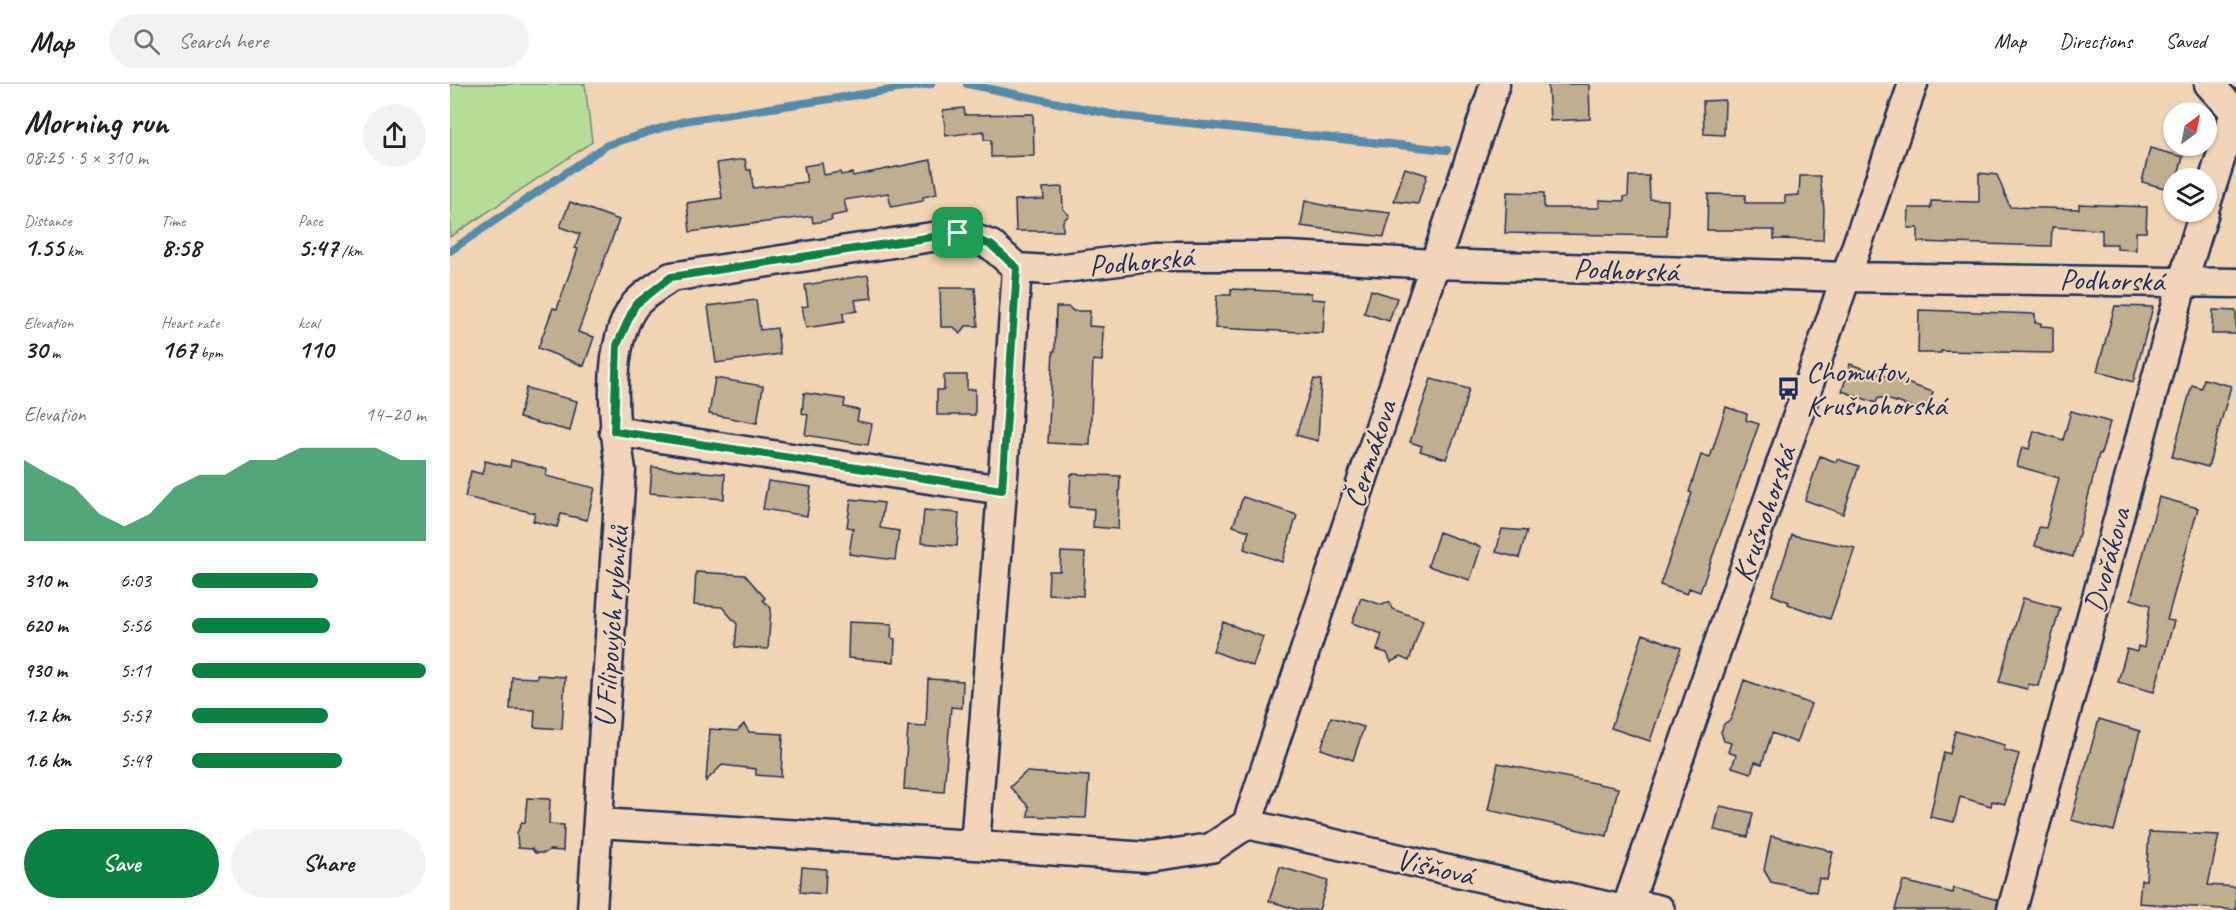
<!DOCTYPE html>
<meta charset="utf-8">
<style>
body{margin:0;font-family:Caveat,sans-serif;background:#f2f2f2;color:#202124;height:100vh;display:flex;flex-direction:column;font-size:22px;white-space:nowrap}
*{box-sizing:border-box;margin:0}
p{font-size:20px;color:#757577}
.icon{flex:none;width:33px;height:33px;fill:none;stroke:currentColor;stroke-width:2;stroke-linecap:round;stroke-linejoin:round}
.map{position:relative;flex:1;overflow:hidden}
.details{display:flex;flex-direction:column;background:#fff;width:450px}
.details>*{flex:none}
.needle{width:39px;rotate:32deg}
.fabs{position:absolute;left:1713px;top:18px;display:grid;gap:12px}
.fabs a{display:grid;place-items:center;width:54px;height:54px;border-radius:50%;background:#fff;box-shadow:0 2px 4px #0004;font-size:30px}
.pin{position:absolute;display:grid;place-items:center;width:51px;height:51px;color:#fff;margin:-26px;border-radius:12px;box-shadow:0 3px 9px #0006}
.round{display:grid;place-items:center;flex:none;width:63px;height:63px;border-radius:32px;background:#f2f2f2}
.headline{display:flex;align-items:center;justify-content:space-between;height:102px;padding:0 24px}
h1{font-size:33px;font-weight:600;line-height:45px}
.stats{display:grid;grid-template-columns:repeat(3,1fr);gap:9px;height:102px;padding:6px 24px}
.stats div{display:grid;align-content:center}
.stats b{font-size:26px;font-weight:600}
.stats small{font-size:16px;font-weight:400}
.stats p{font-size:16px}
.chart{height:168px;padding:12px 24px}
.chart p{display:flex;justify-content:space-between}
.chart svg{width:100%;height:108px;margin-top:6px;fill:#0b8043;opacity:.7}
.button{display:flex;gap:12px;margin-top:auto;padding:12px 24px}
.button a{flex:1;height:69px;border-radius:36px;background:#0b8043;color:#fff;font-size:24px;font-weight:600;line-height:69px;text-align:center}
.button a+a{background:#f2f2f2;color:#202124}
ul{padding:0 24px;list-style:none;font-size:20px}
li{display:grid;grid-template-columns:96px 72px 1fr;align-items:center;height:45px}
li i{height:15px;border-radius:8px;background:#0b8043}
header{display:flex;align-items:center;gap:36px;box-sizing:border-box;height:84px;padding:0 30px;background:#fff;border-bottom:2px solid #e0e0e0}
header strong{font-size:28px}
nav{display:flex;gap:33px;margin-inline-start:auto;font-size:21px}
.search{width:420px;height:54px;background:#f2f2f2;display:flex;align-items:center;gap:15px;box-sizing:border-box;padding:0 21px;border-radius:33px;color:#757577;font-size:22px}
main{display:flex;flex:1;min-height:0}
.map>svg:first-child{display:block}
</style>
<header>
<strong>Map</strong>
<div class="search"><svg class="icon" aria-label="search" viewBox="0 0 24 24"><circle cx="10" cy="10" r="6"/><path d="M15 15l6 6"/></svg>Search here</div>
<nav><a>Map</a><a>Directions</a><a>Saved</a></nav>
</header>
<main>
<section class="details">
<div class="headline"><div><h1>Morning run</h1><p>08:25 · 5 × 310 m</p></div><a class="round"><svg class="icon" aria-label="share" viewBox="0 0 24 24"><path d="M12 15V3M7 8l5-5 5 5M5 13v7h14v-7"/></svg></a></div>
<div class="stats">
<div><p>Distance</p><b>1.55<small> km</small></b></div>
<div><p>Time</p><b>8:58</b></div>
<div><p>Pace</p><b>5:47<small> /km</small></b></div>
</div>
<div class="stats">
<div><p>Elevation</p><b>30<small> m</small></b></div>
<div><p>Heart rate</p><b>167<small> bpm</small></b></div>
<div><p>kcal</p><b>110</b></div>
</div>
<div class="chart"><p><span>Elevation</span>14–20 m</p>
<svg viewBox="0 0 160 44" preserveAspectRatio="none"><path d="M0 44V11L10 17L20 22L30 33L40 38L50 33L60 22L70 17L80 17L90 11L100 11L110 6L120 6L130 6L140 6L150 11L160 11V44z"/></svg>
</div>
<ul>
<li><b>310 m</b>6:03<i style="width:54%"></i></li>
<li><b>620 m</b>5:56<i style="width:59%"></i></li>
<li><b>930 m</b>5:11<i style="width:100%"></i></li>
<li><b>1.2 km</b>5:57<i style="width:58%"></i></li>
<li><b>1.6 km</b>5:49<i style="width:64%"></i></li>
</ul>
<div class="button"><a>Save</a><a>Share</a></div>
</section>
<div class="map">
<svg width="1786" height="826" viewBox="0 0 1786 826">
<rect width="100%" height="100%" fill="#f0d4b3"/>
<filter id="ink" filterUnits="userSpaceOnUse"><feTurbulence type="fractalNoise" baseFrequency=".0167" numOctaves="2"/><feDisplacementMap in="SourceGraphic" scale="12" xChannelSelector="R" yChannelSelector="G"/><feConvolveMatrix kernelMatrix="1 2 1 2 8 2 1 2 1" color-interpolation-filters="sRGB"/></filter>
<g filter="url(#ink)">
<path fill="#b6dd98" stroke="#68867b" stroke-width="1.5" d="M0,0h135l7,58 -142,95z"/>
<g fill="none" stroke-linecap="round" stroke-linejoin="round">
<path stroke="#558ba9" stroke-width="8" d="M517,0l153,32 327,34
M0,167l157,-106 77,-24 247,-37"/>
</g>
<path fill="#c0ae91" stroke="#1b2f5e" stroke-width="1.5" d="M1098,0h41l1,35 -40,2z
M1275,16l-1,35 -20,-1 -1,-33z
M514,24l1,7 68,-1 1,42 -43,1v-17h-7v-9l-38,5 -3,-26z
M1700,64l33,9 -6,21h-3v7l-5,-1 -1,5 -26,-7z
M295,75l2,11h4l2,18 54,-6 -3,-16 18,-3 2,12 16,-3 1,3 11,-2 1,3 78,-16 6,34 -14,3v4l-32,6 -3,-14 -44,7 3,13 -16,3 1,4 -19,3 -1,-7 -122,16 -3,-29 35,-5 -5,-35z
M955,84l22,7 -9,29 -24,-3z
M1529,89l18,2 13,32 69,2v-5l68,3 -1,25h-10v18l-19,-1v-5h-15v-14l-50,-3 -1,19 -133,-4v-14h-10l1,-20h22v-7l48,1z
M1179,92h20l1,23 18,1 -1,36 -162,-3 2,-41 37,1v15h55v-8l25,1v-4l4,-1z
M1350,92h20l4,33 -1,31 -49,-1v-9h-67l1,-36 37,1v8h40v-7l14,-1z
M612,103l1,22 6,6 -6,6v10h-47l-1,-31 29,-1 -1,-11z
M855,117l22,5 64,7 -7,24 -83,-11z
M120,118l49,18 -41,112 16,5 -10,29 -46,-18 15,-40 4,1 21,-60 -3,-1 5,-14 -20,-7z
M418,191l4,23 -17,2 2,11 -14,2 1,9 -38,6 -4,-21 6,-1 -3,-21z
M490,204h35l3,38h-12l-6,8 -6,-7h-13z
M781,205l80,4v6l14,1 -2,33 -108,-5 2,-33h14z
M921,206l26,8 -8,23 -25,-8z
M306,216l4,30 17,-2 3,26 -64,9 -8,-57z
M1665,222l38,1 -20,75 -36,-11z
M606,223h13l4,4h17l-1,15 14,1 -1,34 -9,-1 -3,85 -42,-2 5,-92h2z
M1469,226l116,4v9h6v3l12,1v26l-112,-2v2h-23z
M1763,226l23,1v23h-24z
M1400,280l83,28 -7,19 -43,-13h-5l-2,5 -34,-12z
M494,291h23v15l8,-1v26h-38v-25h7z
M265,294l48,8 -6,37 -48,-9z
M864,295l7,1 -3,61 -22,-6z
M981,295l38,10 -11,39 -12,31 -26,-8 2,-5 -12,-4z
M1754,295l27,7 -23,81 -36,-10 20,-72 9,3z
M76,304l51,13 -7,30 -51,-13z
M354,309l41,6 -1,8 15,3 -2,11 15,3 -4,21 -63,-10 3,-20 -6,-2z
M1276,323l21,7 -1,6 13,4 -59,168 -11,-4 -2,6 -27,-9 32,-92 -3,-1 12,-37 9,3z
M1621,327l39,11 -9,32h-2l-26,103 -38,-11 4,-19 7,1 13,-50 -42,-12 5,-19 7,2 5,-18 29,9z
M1370,372l16,6 1,-3 22,7 -16,48 -38,-14z
M61,376l36,9 -1,7 49,12 -8,32 -26,-6 -4,13 -24,-6 2,-8 -70,-16 6,-26 11,3 3,-13 25,6z
M202,383l73,7 -1,25 -74,-6z
M621,390l49,2 -2,53 -25,-2 1,-18 -25,-2z
M318,397l43,6 -4,29 -44,-7z
M793,413l54,18 -15,47 -38,-13 5,-18 -16,-5z
M1709,413l39,11 -31,112 7,1 -20,71 -36,-10 9,-33 10,3 1,-6 6,2 6,-43 -19,-6z
M401,415l33,4 -4,25 19,3 -4,29 -46,-6 4,-26 -6,-1z
M474,426l35,3 -2,33 -36,-3z
M1052,445l25,2 -8,27 -23,-6z
M989,448l42,15 -11,33 -42,-14z
M1342,451l63,13 -25,71 -42,-15 1,-2 -17,-7z
M611,468l24,1 -2,43 -35,-2 1,-23h11z
M246,488l49,3 20,23 -2,2 8,8 -3,41 -33,-2 2,-23 -15,-17 -28,-2z
M911,514l21,7 7,-3 3,7 31,11 -14,41 -9,-4 -9,5 -4,-9 -10,-3 5,-16 -30,-11z
M1573,514l37,10 -22,78 -9,-2 -2,5 -28,-7z
M399,538l43,2 -1,14 4,1 -1,23 -46,-4z
M773,538l40,15 -10,29 -40,-15z
M1193,550l38,14 -31,93 -39,-13z
M87,591l28,2 -3,52 -28,-2 1,-17 -25,-1 2,-32 25,1z
M478,595l35,2 -1,27 -11,-1 -7,85 -40,-3 4,-63 18,1z
M1294,596l67,24 -14,39 -25,-10 -10,31 -7,-2 -4,11 -19,-6 4,-12 -8,-3 3,-9 -7,-2 -3,-9 3,-8 7,-5z
M881,633l33,10 -11,33 -32,-11z
M1649,635l41,12 -26,100 -43,-11z
M294,640l5,8 34,2 -2,43 -25,-2v-6l-34,-4 -16,16 4,-52 27,2z
M1505,647l50,14 -1,5 15,4 -14,50 -13,-3 -1,5 -31,-9 -6,25 -24,-5 14,-65 6,2z
M1048,679l120,25 -11,48 -119,-26z
M576,688l63,4 -3,42 -58,-2 1,-9 -19,-20z
M77,714l23,1 -1,25 15,1 -1,26 -14,-1 -4,3h-10l-3,-4 -14,-1 -1,-15 5,-11 3,1z
M1270,722l33,7 -5,24 -34,-7z
M1699,748l70,3 -11,50 28,2v23l-97,-7 2,-23h5z
M1321,752l55,13v1l7,2 -6,28 -8,-2 -3,14 -45,-10 -7,-12z
M352,783l24,2 -1,25 -25,-2z
M830,783l48,14 -9,29h-20l-30,-9z
M1453,797l50,12 1,-5 44,12 -2,10h-101z"/>
<g fill="none" stroke-linecap="round" stroke-linejoin="round">
<defs>
<path id="street" d="M1759,0l27,29
M1756,120l29,-92
M567,184l32,2 108,-14h132l145,8 413,13 389,6
M164,347l388,59
M148,739l377,22 172,12 64,-9 36,-24
M797,740l248,-740
M797,740l376,86
M142,826l29,-440c-8,-46 -15,-125 13,-164 7,-10 27,-22 37,-29l287,-44 33,12 26,23 -15,222 -27,355
M1176,826l287,-826
M1179,826l18,-3 13,3
M1562,826l171,-629 21,-69"/>
</defs>
<use href="#street" stroke="#1b2f5e" stroke-width="33"/>
<use href="#street" stroke="#f2d5b8" stroke-width="28"/>
</g>
</g>
<g fill="none" stroke-linecap="round" stroke-linejoin="round" filter="url(#ink)">
<defs>
<path id="route" d="M508,149l33,12 26,23 -15,222 -388,-59 3,-86 18,-40 36,-28z"/>
</defs>
<use href="#route" stroke="#fff" stroke-width="12"/>
<use href="#route" stroke="#0b8043" stroke-width="8"/>
</g>
<defs>
<symbol id="bus-bare" viewBox="-9 -9 18 18"><path d="M-5-6H5V4H4V6H2V4H-2V6H-4V4H-5ZM-3.5-4V0h7V-4ZM-3.5 1.2v1.5H-2V1.2ZM2 1.2v1.5H3.5V1.2Z" fill="#1b2f5e" stroke="#f2d5b8" stroke-width="2.5" paint-order="stroke"/></symbol>
</defs>
<g fill-rule="evenodd">
<use href="#bus-bare" x="1322" y="288" width="33" height="33"/>
</g>
<g text-anchor="middle" dominant-baseline="central" stroke-width="4.5" stroke-linejoin="round" paint-order="stroke">
<g font-size="30" fill="#1b2f5e" stroke="#f2d5b8">
<text transform="translate(691 177) rotate(-5)">Podhorská</text>
<text transform="translate(1176 186) rotate(2)">Podhorská</text>
<text transform="translate(1662 196) rotate(1)">Podhorská</text>
<text transform="translate(920 370) rotate(-72)">Čermákova</text>
<text transform="translate(1314 430) rotate(-71)">Krušnohorská</text>
<text transform="translate(1657 476) rotate(-75)">Dvořákova</text>
<text transform="translate(161 543) rotate(-86)">U Filipových rybníků</text>
<text transform="translate(985 783) rotate(13)">Višňová</text>
</g>
<g font-size="30" fill="#1b2f5e" stroke="#f2d5b8" text-anchor="start">
<text x="1356" y="287">Chomutov,<tspan x="1356" dy="34">Krušnohorská</tspan></text>
</g>
</g>
</svg>
<div class="fabs">
<a><svg class="needle" viewBox="-14 -14 28 28"><path d="M0-13l5 13h-10z" fill="#e53935"/><path d="M0 13l5-13h-10z" fill="#757577"/></svg></a>
<a><svg class="icon" aria-label="layers" viewBox="0 0 24 24"><path d="M12 4l9 5-9 5-9-5zM3 14l9 5 9-5"/></svg></a>
</div>
<div class="pin" style="left:508px;top:149px;background:#1e9e55"><svg class="icon" aria-label="arrive" viewBox="0 0 24 24"><path d="M6 21V4h12l-3 4 3 4H6"/></svg></div>
</div>
</main>
